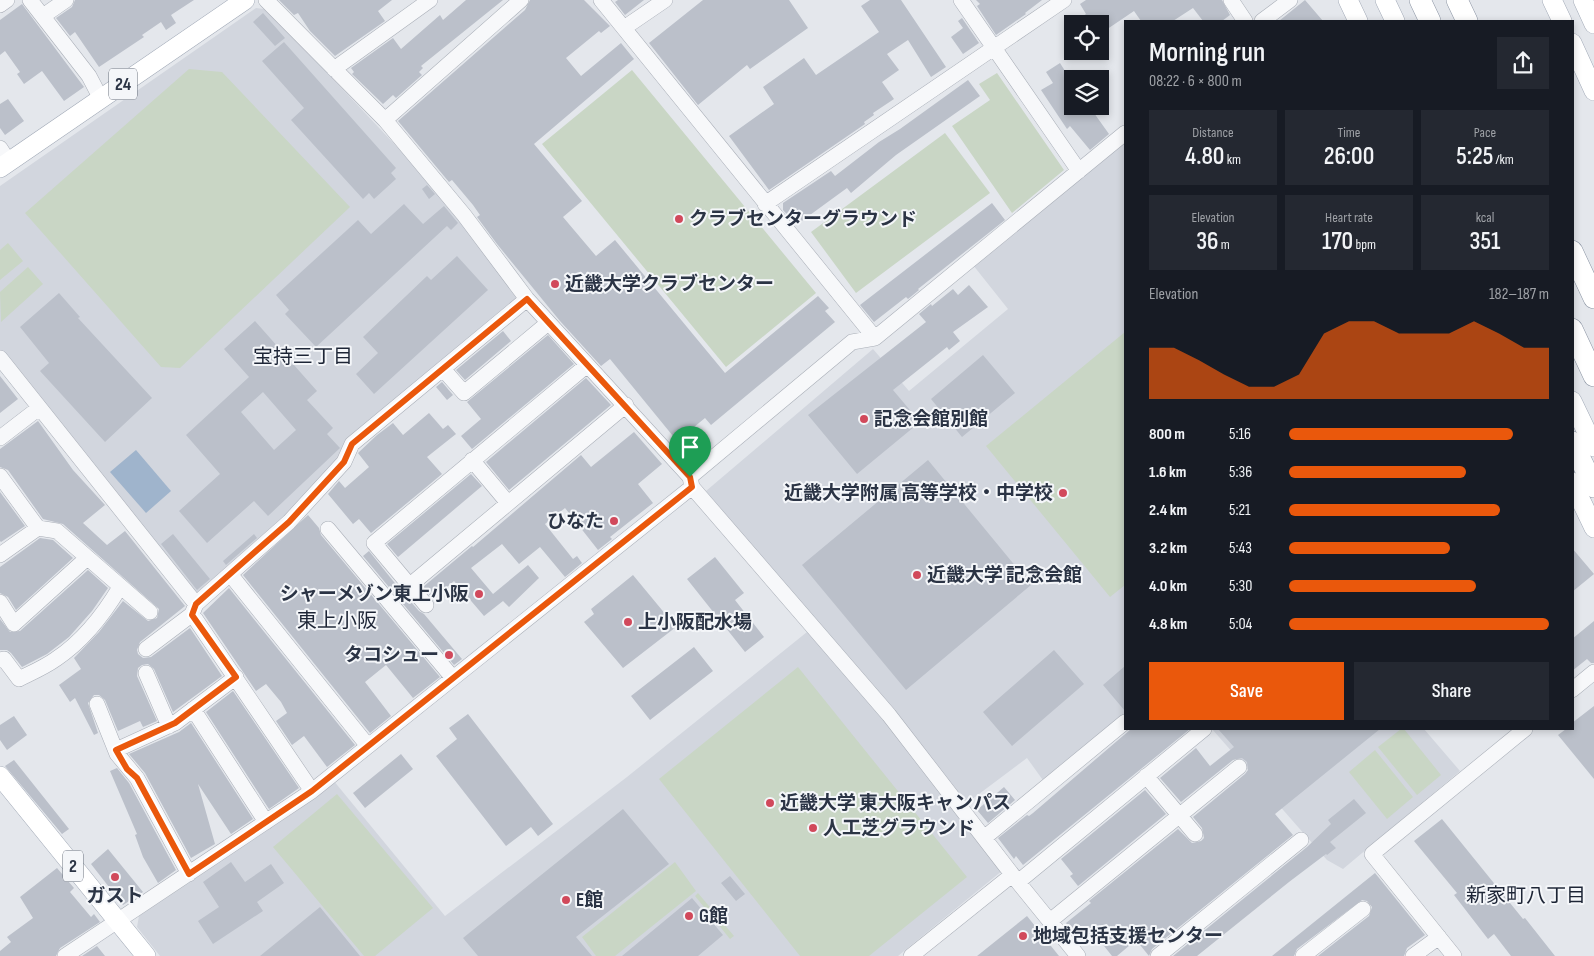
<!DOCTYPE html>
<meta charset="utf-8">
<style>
body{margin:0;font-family:"Sofia Sans Condensed","Noto Sans JP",sans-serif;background:#242831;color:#f1f3f6;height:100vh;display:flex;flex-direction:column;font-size:19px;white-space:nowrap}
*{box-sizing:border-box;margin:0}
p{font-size:16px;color:#9ea1a6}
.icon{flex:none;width:28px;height:28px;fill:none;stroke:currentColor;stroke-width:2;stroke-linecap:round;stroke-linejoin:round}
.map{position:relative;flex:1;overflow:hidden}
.drawer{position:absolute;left:1124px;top:20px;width:450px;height:710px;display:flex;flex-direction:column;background:#171b24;border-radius:0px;box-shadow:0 2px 8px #0003}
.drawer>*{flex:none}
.tools{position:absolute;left:1064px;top:15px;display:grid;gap:10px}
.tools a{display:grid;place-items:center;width:45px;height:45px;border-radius:0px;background:#171b24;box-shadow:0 2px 8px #0003;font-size:25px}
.pin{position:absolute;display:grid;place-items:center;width:42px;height:42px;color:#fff;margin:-51px -21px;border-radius:50% 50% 50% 0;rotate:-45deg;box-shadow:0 0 5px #0007}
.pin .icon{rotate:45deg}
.round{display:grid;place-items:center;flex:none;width:52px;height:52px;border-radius:0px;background:#242831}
.headline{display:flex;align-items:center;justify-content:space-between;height:85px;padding:0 25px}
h1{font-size:28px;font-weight:600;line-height:38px}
.stats{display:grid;grid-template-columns:repeat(3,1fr);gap:8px;height:85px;padding:5px 25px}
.stats div{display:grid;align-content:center;border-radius:0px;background:#242831;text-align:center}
.stats b{font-size:25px;font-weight:600}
.stats small{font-size:14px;font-weight:400}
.stats p{font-size:14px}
.chart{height:140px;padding:10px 25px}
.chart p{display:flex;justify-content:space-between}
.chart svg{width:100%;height:90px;margin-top:5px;fill:#ea580c;opacity:.7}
.cta{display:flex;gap:10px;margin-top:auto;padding:10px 25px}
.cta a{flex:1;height:58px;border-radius:0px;background:#ea580c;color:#fff;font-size:20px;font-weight:600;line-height:58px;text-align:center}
.cta a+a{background:#242831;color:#f1f3f6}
ul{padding:0 25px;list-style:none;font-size:16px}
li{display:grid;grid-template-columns:80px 60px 1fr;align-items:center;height:38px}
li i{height:12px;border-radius:6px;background:#ea580c}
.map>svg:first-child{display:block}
</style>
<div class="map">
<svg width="1594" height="956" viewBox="0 0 1594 956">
<rect width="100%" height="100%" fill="#e4e7ec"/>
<path fill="#d2d6de" d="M256,8l8,1 19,17 133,141 57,68 45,65 -179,163 -54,57 -89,78 -196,-246v-166z
M1125,138v577l-80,68 -18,-25 -60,45 -51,-64 -210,-248 167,-142 36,42 99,-82 -35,-44z
M807,632l75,85 121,153 -105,86h-738l-23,-29 2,-11 111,-75 83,-61 112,136 182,-139z
M1212,729h212l36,42 -117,98 -16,-9z"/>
<path fill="#c9d6c5" d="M189,69l33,3 128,135 -170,161 -19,-1 -136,-154z
M632,70l184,223 -90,74 -184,-223z
M997,73l67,97 -52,43 -60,-87 38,-26 -11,-16z
M945,133l45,60 -134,100 -45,-61z
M8,243l15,18 -23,19v-30z
M28,267l15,17 -42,38 -1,-30z
M1125,332v253l-15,12 -124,-151z
M798,667l169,210 -98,79h-69l-141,-177z
M1401,729h3l37,46 -24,20 -39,-48z
M1375,750l38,47 -26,22 -38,-47z
M337,794l96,114 -58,48h-11l-91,-109z
M675,862l21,29 -81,65h-19l-14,-19z
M698,893l36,43 -4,3 -35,-43z"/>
<path fill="#9fb4cc" d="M136,450l35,41 -25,22 -36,-41z"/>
<path fill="#bbc0ca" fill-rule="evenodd" d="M75,0h119l-23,15 5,8 -10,7 -5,-8 -19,13 2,2 -45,30 -24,-35 -5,4 -14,-18 16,-11z
M279,0h113l-14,11 7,10 -50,35 -25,-25 -12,-18 -4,2z
M466,0h37l-82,66 2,2 -4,4 3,3 -26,23 -3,-3 -10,9 -31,-30 2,-2 -3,-4 42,-30 8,11 39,-34 3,5z
M530,0h54l26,26 -9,7 -2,-2 -33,27 15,18 40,-33 13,16 -100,85 48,57 -19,16 33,39 19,-16 110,133 93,-77 11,12 -4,3 10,11 -124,103 -6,-7 -28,23 -67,-82 -9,7 -41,-45 -63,-77 -20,-27 3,-2 -7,-10 -21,-25 -3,2 -51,-61 127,-111z
M618,0h26l-19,15 -10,-13z
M703,0h86l19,28 -58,41 -3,-4 -49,40 -49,-62z
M870,0h31l45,67 -15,10 -23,-37 -21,14 12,16 -17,12 12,17 -21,14 1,2 -10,7 1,2 -96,66 -40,-54 45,-32 -11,-17 41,-29 12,17 63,-43 -18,-26z
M976,0h66l-17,13 1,1 -30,21 -19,-29 3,-2z
M1086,0h136l8,15 -8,6h-19l-10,-13 -20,13h-32l-7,-10 -34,23v-10h-28l14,-10 -6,-10z
M1305,0l18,21h-44z
M22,4l62,83 -20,14 -22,-30 -18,13 -7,-10 3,-2 -15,-21 -5,4v-35z
M263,13l22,25 -10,8 -22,-24z
M962,18l17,25 -16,11 -12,-17 12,-9 -5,-7z
M284,42l112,126 -5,5 5,6 -22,20 -5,-6 -6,6 -72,-79 13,-12 -42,-47z
M1060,63l12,19v24h17l20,28 -19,16 -20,-24 -3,3 -26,-39 12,-7 -7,-11z
M968,80l12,16 -84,59 -45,38 -4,-5 -48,35 -5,-6 -3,2 -8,-9v-7l48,-32 4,5 44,-34 21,-13z
M8,99l16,22 -19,14 -5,-7v-24z
M427,185l8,9 -6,5 -7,-10z
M992,203l13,17 -87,69 1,1 -11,9 -2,-2 -32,25 -14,-17z
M404,204l19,20 21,-18 14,17 -7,7 -4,-4 -131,121 -31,-33 4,-4 -13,-15 82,-75 13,14z
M457,256l31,34 -114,104 -18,-20 22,-21 -15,-16 64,-61 4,4z
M969,285l19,22 -35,25 7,9 -11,9 -2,-3 -54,43 27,32 -63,52 -49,-59 118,-93 -7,-8 12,-10 1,2 21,-17 5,6z
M59,293l21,24 -2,1 74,80 -47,44 -65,-71 9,-8 -29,-36z
M255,321l62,70 -10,9 26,28 -6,6 13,14 -72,68 -14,-15 -47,42 -28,-32 41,-37 -34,-39 63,-58 -25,-28zM263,392l33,38 -22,20 -33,-38z
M503,331l8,10 -46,39 -9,-10z
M548,335l26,29 -102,85 -11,-13 20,-17 -14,-17z
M983,355l32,38 -53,44 -31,-38z
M0,376l18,23 -18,14z
M586,378l25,27 -102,85 -23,-28z
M442,382l11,13 -6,5 -11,-13z
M429,413l14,16 5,-4 8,9 -29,23 15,17 -71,59 -12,-14 -6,5 -25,-30 11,-13 6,7 24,-21 -11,-14 19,-18 16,-12 10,12z
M38,421l35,49 32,35 -22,18 24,22 18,-14 60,75 -45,36 -3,8 1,4 5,4 8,-1 39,-29 32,48 -49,36 -19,-43 -6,-5 -6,1 -4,3 -1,8 20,45 -14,6 -3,-6 -22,10 -13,-31 -6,-5h-5l-6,8 10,30 -4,2 -19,-37 -5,4 -11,-17 22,-16 -7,-11 25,-26 24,-31 25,20 9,-3 2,-9 -96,-85 -20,-5 -35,-49 -8,-3v-18z
M634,432l28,32 -24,20 15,19 -43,34 2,2 -14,11 -33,-42 -20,16 28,35 4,-3 5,7 -17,14 -25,-30 -21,17 -17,-20 -31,24 22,26 35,-29 11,13 -30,29 -6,-6 -19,15 -30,-35 -21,18 -10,-12 49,-41 1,1 108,-92 10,12z
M928,460l103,125 -125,105 -104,-125z
M471,474l11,12 -84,71 -11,-13z
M0,492l25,34 -24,16 -1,-1z
M308,515l11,13 2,7 119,142 -27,21 -27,-33 -21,17 26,34 -21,17 -127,-158z
M173,534l37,45 -13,11 -36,-46z
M254,534l3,4 -31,27 -3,-4z
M40,538l13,2 20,18 -57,52 -8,-13 -8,-4v-26z
M1572,548l22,26 -22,18z
M369,551l33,41 17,19 5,3 38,45 -8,6 -91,-109z
M715,557l29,36 -9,7 29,37 -19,15 -58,-73z
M88,570l20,18 -16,23 -23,26 -22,17 -25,13 -11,-14 -4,-3h-7v-31l10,13 10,-1z
M633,575l43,52 -53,41 -39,-46 10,-8 -3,-5z
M229,588l126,157 -28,22 -23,-31 -12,9 -16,-24 11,-8 -6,-11 -15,-18 -10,7 -53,-78z
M1594,621v42h-3l-4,-4 -15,12v-32z
M694,647l19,24 -63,49 -19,-24z
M1054,650l30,34 -72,62 -29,-34z
M1125,666v45l-22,-26z
M233,691l66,97 -30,21 -63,-97z
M1594,706v73l-36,-44 8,-6h6v-6z
M468,714l85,110 -15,12 -7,-9 -25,19 -70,-90 21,-17 -8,-11z
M14,716l13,19 -20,15 -7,-10v-15z
M191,723l62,96 -22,15 -33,-50 17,60 -24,14 -46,-85 -16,-19 50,-22z
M1131,729h59l-167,136 -7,-9 -2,3 -16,-21 29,-23 2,1 4,-3z
M1218,729h162l-105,85 18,21 -141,114 -3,7 -13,-16 -19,16h-5l-19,-24 -8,7 -5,-6 -4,3 -10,-13 25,-20 -2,-2 89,-72 14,14 9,-2 3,-3 -2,-10 -9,-11 52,-43 3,-4 -1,-8 -5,-4 -9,2 -52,42 -21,-24 36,-30 14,18 24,-19z
M401,754l12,15 -48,39 -12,-15z
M14,760l55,69 -7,5 -57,-68z
M117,768l12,15 47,87 -18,13 -15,-26 -8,-22 2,-1 -27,-63z
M1004,787l11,13 -27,23 -11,-13z
M1145,790l21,24 -88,72 -8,-10 3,-2 -12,-15z
M1354,799l12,14 -36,29 6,6 -9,7 -1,-1 -37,28 -92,74h-24l134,-109 24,-23 -3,-4z
M623,809l46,55 -93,73 16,19h-114l-15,-18z
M1442,819l81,100 2,-1 30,38h-44l-17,-22 -6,5 -34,-44 3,-2 -43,-52z
M108,849l35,43 -20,13 -32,-41z
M231,862l14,20 26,-18 13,19 -27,19 6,9 -50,33 -15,-23 21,-14 -16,-25z
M57,868l17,20 -4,4 21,25 3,-3 6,8 -40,26 -4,8h-56v-5l11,-9 -4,-5 26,-19 -13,-21z
M1375,873l50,62 -18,13 -3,8h-86l51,-40 3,-9 -5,-6 -5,-1 -65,49 -3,7h-22z
M730,876l15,18 -9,7 -15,-18z
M692,898l31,37 -25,21h-76z
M320,907l40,49h-100z
M1027,916l32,40h-82z
M97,946l8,10h-23z"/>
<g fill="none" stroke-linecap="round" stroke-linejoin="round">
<defs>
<path id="minor" d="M30,0l59,76 12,23
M266,0l119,120 79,95 63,84 163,178
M601,0l274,338
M961,0l118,171
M1231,0l14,21
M0,5l7,-5
M43,16l23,-16
M1262,21l28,-21
M624,28l41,-28
M334,69l96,-69
M385,120l136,-120
M0,148l9,14
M765,204l299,-204
M0,358l196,246
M443,369l21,24 84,-70
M0,438l39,-30
M472,460l36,43
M0,476l38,52
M328,529l125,149
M0,555l38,-27 19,3 93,81
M230,574l138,172
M409,586l217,-181
M0,602l14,22 73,-66
M426,605l-52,-62 212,-177
M146,649l45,-34
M0,660l4,-1 15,20c12,-6 26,-12 37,-20 27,-18 48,-45 64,-72
M146,673l23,53
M1572,690l22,-18
M97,704l20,50 20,24 52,96
M193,709l73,113
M116,750l59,-27 61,-46
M1146,776l49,58
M312,791l-120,-177 4,-10 93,-82 55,-60 8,-18 175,-145
M984,838l141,-116
M1018,882l186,-153
M1050,921l189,-154
M65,956l247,-165 380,-304
M911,956l101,-81
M1078,956l-60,-74 -129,-167 -197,-228 -2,-10 162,-135 23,-4 250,-205
M1158,956l143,-116
M1303,956l60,-47
M1413,956l26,-19
M1454,956l-82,-102 153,-125"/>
<path id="major" d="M1348,0l10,21
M1385,0l10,21
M1552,0l10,21
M1583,0l11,24
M1572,43l22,48
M0,168l245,-168
M1572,401l22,46
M1572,482l22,46
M0,776l146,180"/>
<path id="highway" d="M1420,0l10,21
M1457,0l10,21
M1572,251l22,47
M1572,329l22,47
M1572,442l22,45"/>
</defs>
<use href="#minor" stroke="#a9aeb7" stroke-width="16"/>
<use href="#major" stroke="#a3abb8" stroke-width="20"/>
<use href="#highway" stroke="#8b94a3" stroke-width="22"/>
<use href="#minor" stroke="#f7f8fa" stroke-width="15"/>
<use href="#major" stroke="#fff" stroke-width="19"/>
<use href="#highway" stroke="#fff" stroke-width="21"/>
</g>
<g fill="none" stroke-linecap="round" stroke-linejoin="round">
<defs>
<path id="route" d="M527,299l163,178 2,10 -380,304 -123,83 -52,-96 -10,-9 -11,-19 59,-27 61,-46 -44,-62 4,-11 93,-82 55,-60 8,-18z"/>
</defs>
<use href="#route" stroke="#fff" stroke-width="10"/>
<use href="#route" stroke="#ea580c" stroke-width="6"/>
</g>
<g fill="#d1495b" stroke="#f4f6f9" stroke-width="2">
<circle cx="679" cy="219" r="5"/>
<circle cx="555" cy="284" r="5"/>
<circle cx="864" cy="419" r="5"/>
<circle cx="1063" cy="493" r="5"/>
<circle cx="614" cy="521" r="5"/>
<circle cx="917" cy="575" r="5"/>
<circle cx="479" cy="594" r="5"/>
<circle cx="628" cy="622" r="5"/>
<circle cx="449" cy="655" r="5"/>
<circle cx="770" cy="803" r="5"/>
<circle cx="813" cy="828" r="5"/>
<circle cx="115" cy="877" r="5"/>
<circle cx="566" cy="900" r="5"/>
<circle cx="689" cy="916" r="5"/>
<circle cx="1023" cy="936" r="5"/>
</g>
<g text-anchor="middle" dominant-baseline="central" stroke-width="4" stroke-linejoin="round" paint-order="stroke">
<g fill="#f4f6f9" stroke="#676e7b" stroke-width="1">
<rect x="109" y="68.5" width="28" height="31" rx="4"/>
<rect x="63" y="850.5" width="20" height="31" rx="4"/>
</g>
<g font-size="18" font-weight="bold" fill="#2b3445">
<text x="123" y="84">24</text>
<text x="73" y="866">2</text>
</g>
<g font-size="19" font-weight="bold" fill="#2b3445" stroke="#f4f6f9" text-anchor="start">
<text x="689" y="219">クラブセンターグラウンド</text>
<text x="565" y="284">近畿大学クラブセンター</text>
<text x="874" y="419">記念会館別館</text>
<text x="1053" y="493" text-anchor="end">近畿大学附属 高等学校・中学校</text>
<text x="604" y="521" text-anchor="end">ひなた</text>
<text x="927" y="575">近畿大学 記念会館</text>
<text x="469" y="594" text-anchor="end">シャーメゾン東上小阪</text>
<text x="638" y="622">上小阪配水場</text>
<text x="439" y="655" text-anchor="end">タコシュー</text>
<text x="780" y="803">近畿大学 東大阪キャンパス</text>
<text x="823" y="828">人工芝グラウンド</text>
<text x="115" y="896" text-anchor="middle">ガスト</text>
<text x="576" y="900">E館</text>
<text x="699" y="916">G館</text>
<text x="1033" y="936">地域包括支援センター</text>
</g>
<g font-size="20" fill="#1d2536" stroke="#f4f6f9">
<text x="303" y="357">宝持三丁目</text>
<text x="337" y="621">東上小阪</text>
<text x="1526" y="896">新家町八丁目</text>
</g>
</g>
</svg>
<div class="tools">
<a><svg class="icon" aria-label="locate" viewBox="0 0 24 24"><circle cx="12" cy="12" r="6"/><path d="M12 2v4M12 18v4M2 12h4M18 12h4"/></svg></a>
<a><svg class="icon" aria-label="layers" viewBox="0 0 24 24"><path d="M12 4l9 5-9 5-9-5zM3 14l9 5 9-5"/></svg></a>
</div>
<div class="pin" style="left:690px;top:477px;background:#1e9e55"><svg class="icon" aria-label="arrive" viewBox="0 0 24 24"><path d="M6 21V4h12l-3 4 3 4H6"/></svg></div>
<section class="drawer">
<div class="headline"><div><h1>Morning run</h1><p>08:22 · 6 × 800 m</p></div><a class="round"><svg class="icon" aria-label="share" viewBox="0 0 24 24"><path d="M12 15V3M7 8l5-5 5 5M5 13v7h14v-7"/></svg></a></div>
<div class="stats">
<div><p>Distance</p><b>4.80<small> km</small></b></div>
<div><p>Time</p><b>26:00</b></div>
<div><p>Pace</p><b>5:25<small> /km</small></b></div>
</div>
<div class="stats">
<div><p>Elevation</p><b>36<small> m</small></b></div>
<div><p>Heart rate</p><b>170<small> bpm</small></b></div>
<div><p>kcal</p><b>351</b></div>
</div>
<div class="chart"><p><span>Elevation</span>182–187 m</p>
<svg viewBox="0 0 160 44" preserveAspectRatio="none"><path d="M0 44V19L10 19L20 25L30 32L40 38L50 38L60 32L70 12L80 6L90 6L100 12L110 12L120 12L130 6L140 12L150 19L160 19V44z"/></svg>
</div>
<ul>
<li><b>800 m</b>5:16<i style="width:86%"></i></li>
<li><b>1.6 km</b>5:36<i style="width:68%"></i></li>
<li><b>2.4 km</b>5:21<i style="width:81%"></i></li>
<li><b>3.2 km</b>5:43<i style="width:62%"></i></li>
<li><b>4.0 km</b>5:30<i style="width:72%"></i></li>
<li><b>4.8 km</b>5:04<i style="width:100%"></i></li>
</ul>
<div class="cta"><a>Save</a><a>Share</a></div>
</section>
</div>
